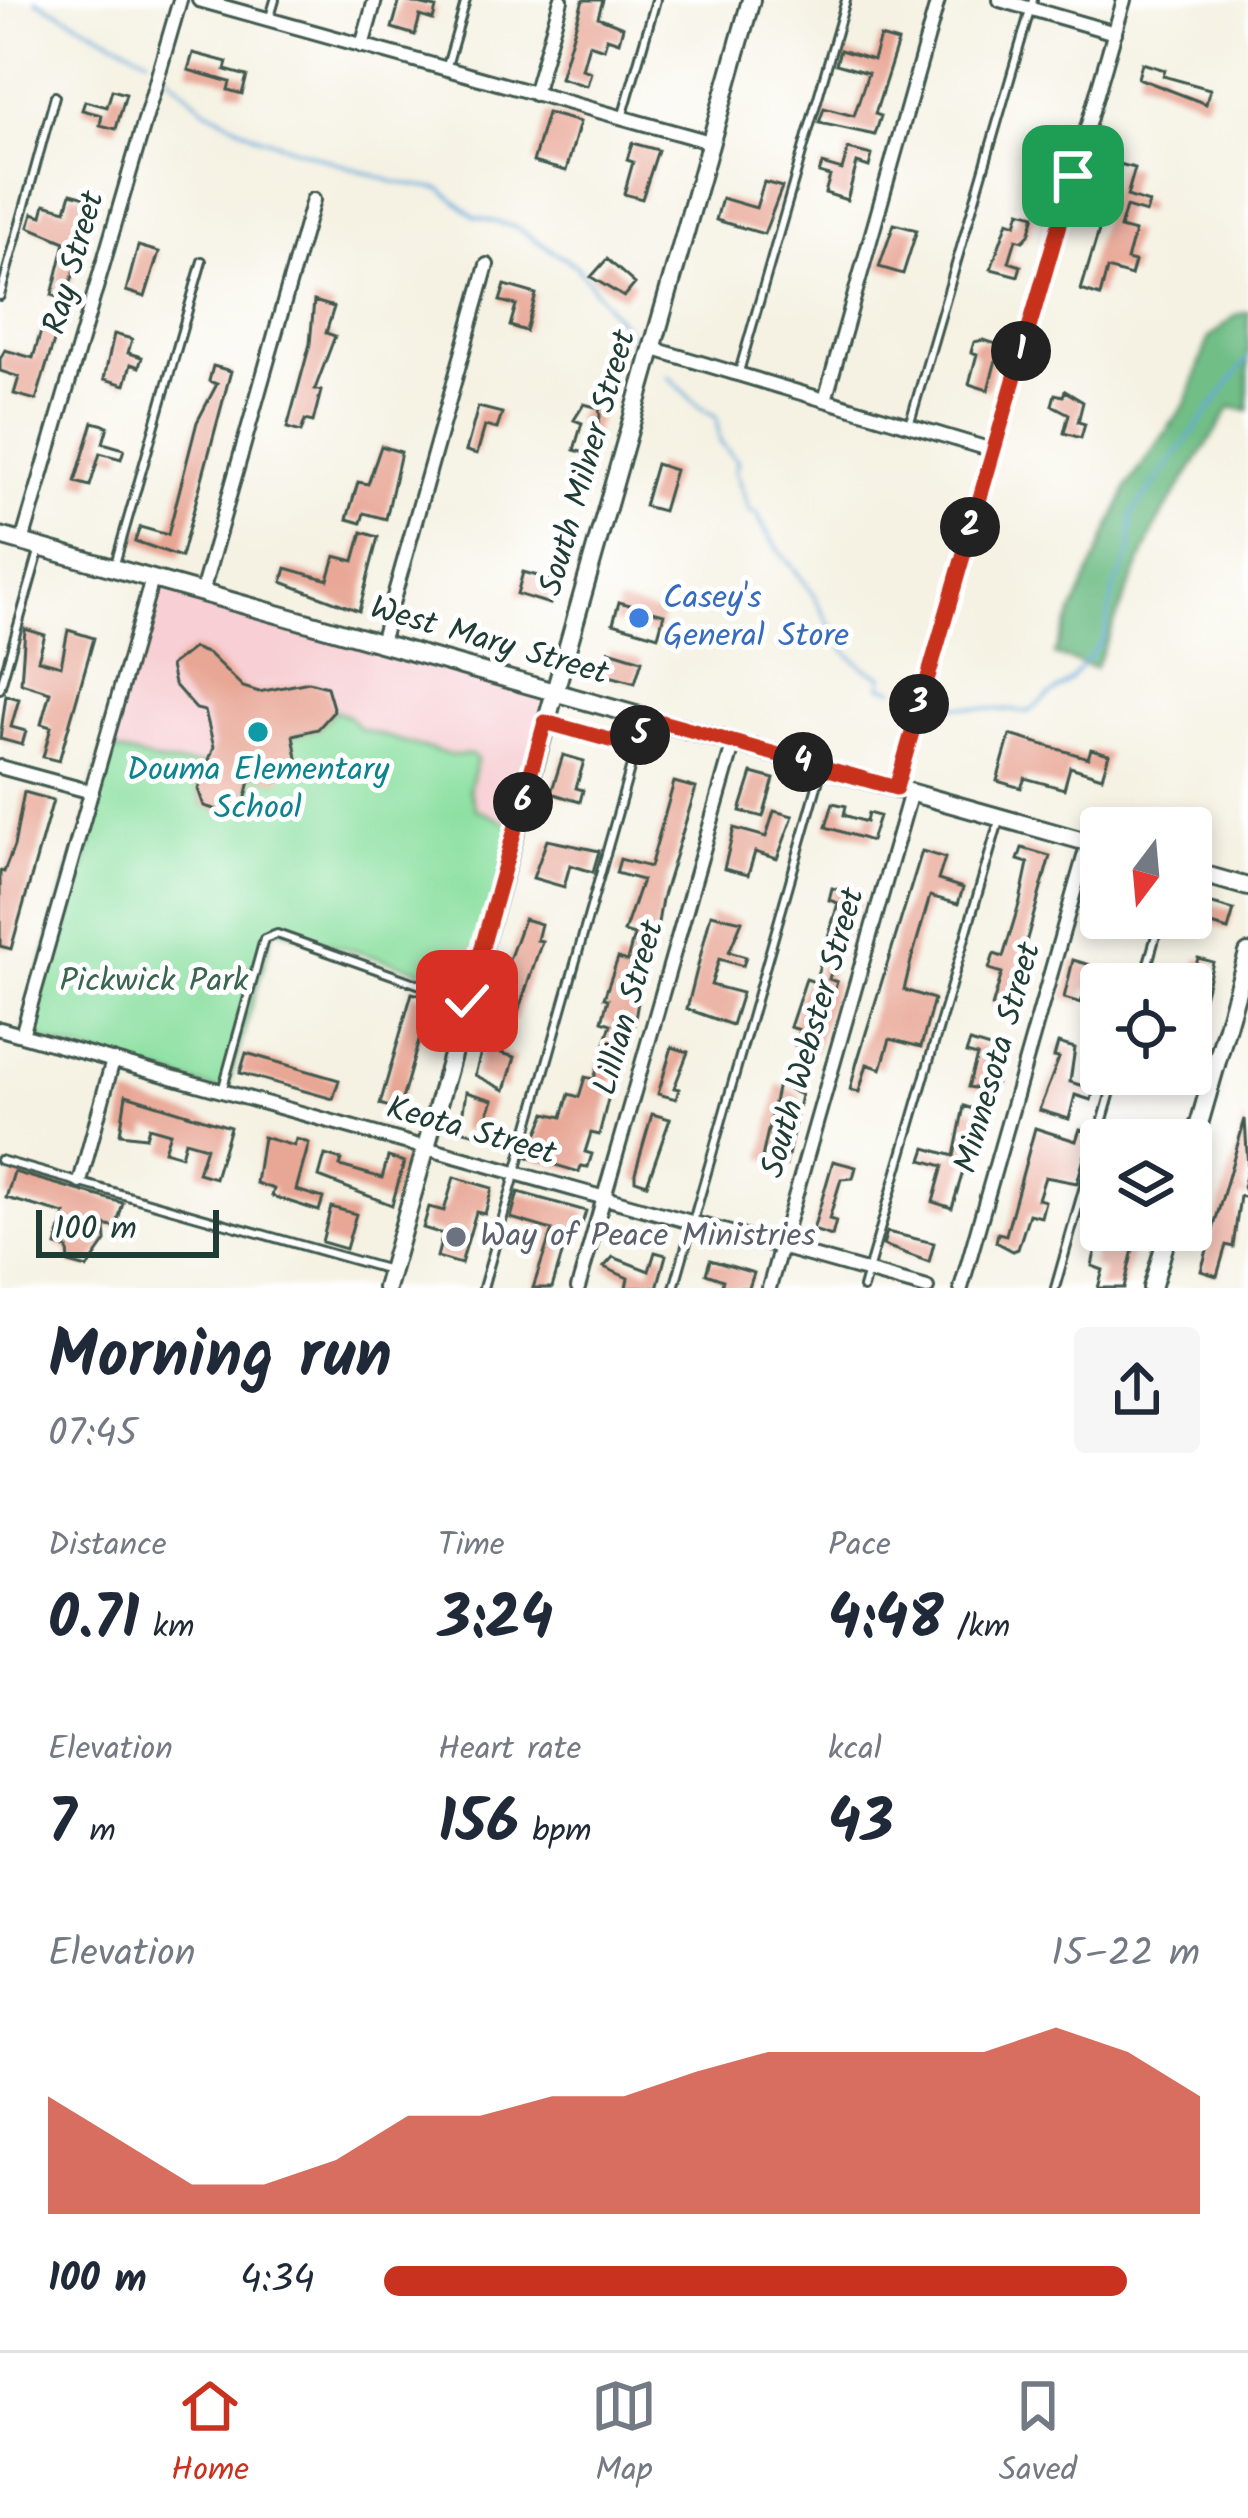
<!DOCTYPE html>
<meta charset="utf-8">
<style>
body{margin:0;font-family:Kalam,sans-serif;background:#f6f6f7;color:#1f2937;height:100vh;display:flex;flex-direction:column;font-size:45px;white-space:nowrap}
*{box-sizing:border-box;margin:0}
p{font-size:39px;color:#747a83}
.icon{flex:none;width:66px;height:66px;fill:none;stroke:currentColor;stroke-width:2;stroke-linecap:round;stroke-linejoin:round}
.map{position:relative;height:1288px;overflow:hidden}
.drawer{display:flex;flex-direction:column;background:#fff;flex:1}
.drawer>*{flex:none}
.needle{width:78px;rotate:196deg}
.buttons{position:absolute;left:1080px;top:807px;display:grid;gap:24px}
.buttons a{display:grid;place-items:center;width:132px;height:132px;border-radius:12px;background:#fff;box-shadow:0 6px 18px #0003;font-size:60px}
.scale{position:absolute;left:36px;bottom:30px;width:183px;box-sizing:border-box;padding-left:12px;border:6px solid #1f3d34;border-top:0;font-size:33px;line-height:42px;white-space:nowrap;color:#1f3d34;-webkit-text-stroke:9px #fff;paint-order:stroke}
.pin{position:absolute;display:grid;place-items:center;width:102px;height:102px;color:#fff;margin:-51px;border-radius:24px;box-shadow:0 6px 18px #0006}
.km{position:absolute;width:60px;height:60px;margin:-30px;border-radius:50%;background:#222;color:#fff;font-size:33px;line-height:60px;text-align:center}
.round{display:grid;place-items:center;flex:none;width:126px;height:126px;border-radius:12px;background:#f6f6f7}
.overview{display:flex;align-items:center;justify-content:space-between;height:204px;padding:0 48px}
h1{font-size:66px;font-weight:800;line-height:90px}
.metrics{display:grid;grid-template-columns:repeat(3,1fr);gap:18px;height:204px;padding:12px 48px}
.metrics div{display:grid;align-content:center}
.metrics b{font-size:60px;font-weight:800}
.metrics small{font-size:33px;font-weight:400}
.metrics p{font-size:33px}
.chart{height:336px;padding:24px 48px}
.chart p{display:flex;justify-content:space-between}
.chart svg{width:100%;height:216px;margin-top:12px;fill:#c8321e;opacity:.7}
ul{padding:0 48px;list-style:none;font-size:39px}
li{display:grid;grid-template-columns:192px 144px 1fr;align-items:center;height:90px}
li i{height:30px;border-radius:15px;background:#c8321e}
.tabs{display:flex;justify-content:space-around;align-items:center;height:168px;border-top:3px solid #e0e1e3;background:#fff;font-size:33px;color:#747a83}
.tabs a{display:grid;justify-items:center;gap:6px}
.tabs .on{color:#c8321e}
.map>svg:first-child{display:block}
</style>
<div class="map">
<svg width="1248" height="1288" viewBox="0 0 1248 1288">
<rect width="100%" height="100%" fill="#fff"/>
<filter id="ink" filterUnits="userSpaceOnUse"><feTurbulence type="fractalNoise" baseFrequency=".00833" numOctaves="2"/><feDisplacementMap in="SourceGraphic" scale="24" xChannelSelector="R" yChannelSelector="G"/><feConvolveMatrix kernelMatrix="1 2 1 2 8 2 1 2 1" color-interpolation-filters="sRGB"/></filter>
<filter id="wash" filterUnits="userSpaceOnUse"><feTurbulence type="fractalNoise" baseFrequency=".004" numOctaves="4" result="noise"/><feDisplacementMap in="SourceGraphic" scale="48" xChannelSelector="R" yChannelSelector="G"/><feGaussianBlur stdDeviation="2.7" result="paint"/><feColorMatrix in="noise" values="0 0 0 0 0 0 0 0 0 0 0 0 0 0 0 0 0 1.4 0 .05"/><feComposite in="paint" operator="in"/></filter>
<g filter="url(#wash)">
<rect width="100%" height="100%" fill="#f5f2e3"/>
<path fill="#f7cfd4" d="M152,579l402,113 -83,293 -401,-117z"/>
<path fill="#8ce0a1" stroke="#568e6a" stroke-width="3" d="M334,711l15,5 11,13 89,26h23l5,4 -8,30 7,20 40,18 -45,158 -197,-57 -48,164 -204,-57 48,-167 13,3 15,-54 -10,-14 16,-56 59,16 41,2 -6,24 5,16 28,9 14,-13 7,-28 25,8 16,-46 25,-6z"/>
<path fill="#71be87" stroke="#487e5e" stroke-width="3" d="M1248,312v99l-17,-4 -74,116 -62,145 -41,-13 74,-169 58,-83 23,-65 27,-23z"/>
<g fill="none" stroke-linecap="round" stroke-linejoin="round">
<path stroke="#66aadb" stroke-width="3" d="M36,0l112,58
M166,74l39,35 52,27 137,46 47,7 34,28 41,10 60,39 62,79
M668,376c16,14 29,33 48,41l4,25 18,20 -3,9 15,41 7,1c11,27 32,48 48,70 26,33 32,79 78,93l-2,10 13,3
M941,705l87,7 42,-32 33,-40 11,-51 16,-34 2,-41 116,-156"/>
</g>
<g id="blocks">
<path fill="#e8a694" d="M400,0l36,8 -3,12 -13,-4 -5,19 -23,-7z
M583,0h20l-5,17 25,10 -4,15 -12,-4 -3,11 -15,-5 -7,25 9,3 -4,14 -27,-8z
M880,37l18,5 -23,72 6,2 -6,19 -56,-12 5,-15 30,8 14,-43 -32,-9 4,-14 33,10z
M193,53l34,9 -2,8 22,6 -5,18 -14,-4 2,-8 -42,-12z
M1142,63l23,7 -2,6 47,13 -4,15 -68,-26z
M112,90l14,4 -10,35 -16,-4 2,-10 -20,-5 3,-9 22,6z
M547,113l33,9 -14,49 -33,-9z
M632,143l26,7 -16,49 -18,-5 9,-32 -6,-2z
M848,149l24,6 -3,12 -12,-4 -10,37 -22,-7 5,-17 -11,-3 3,-9 20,6z
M1119,164l16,4 -8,28 22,7 -3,10 -20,-6 -6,21 15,4 -8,28 8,2 -4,14 -24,-7 -7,27 -19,-6z
M764,182l18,5 -18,47 -48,-14 6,-22 34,10z
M71,193l26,7 -5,16 -8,-3 -14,48 8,2 -14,36 -12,-4 13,-53 -36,-15 4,-14 9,3 3,-12 21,6z
M1020,211l15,4 -6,20 -6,6 -7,-2 -7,23 12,4 -3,10 -27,-7 17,-48 8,3z
M894,224l23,6 -14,44 -24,-7z
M138,246l21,6 -14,45 -19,-6z
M607,259l28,25 -11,13 -33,-20z
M505,285l31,9 -10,37 -16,-5 6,-21 -16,-4z
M314,301l20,6 -8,26 9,3 -20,53 6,2 -8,31 -8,-2 -4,12 -14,-4 23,-84z
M46,314l15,4 -25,82 -22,-6 5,-17 -19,-6v-12l5,-9 28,8z
M114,334l18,5 -4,14 14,4 -3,10 -8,-3 -6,21 -21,-6z
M983,340l17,5 -12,45 -19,-6 8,-30 -6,-2 3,-10z
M213,366l18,5 -50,186 -46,-16 5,-14 28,8 29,-113 20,-38 -8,-3z
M1065,391l18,11 -5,20 7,2 -4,14 -17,-5 5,-19 -17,-9 3,-11 8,2z
M584,404l15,4 1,9 -12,37 -14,-4 8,-27 -8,-3z
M478,407l24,6 -5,16 -12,-3 -8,28 -11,-3z
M93,422l15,4 -5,17 21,6 -3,10 -21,-6 -10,33 -15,-4z
M381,446l20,6 -15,67 -22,-6 -3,10 -14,-4 11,-37 10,2z
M656,464l19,6 -12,41 -19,-5z
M362,532l16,5 -19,74 -77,-29 4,-14 42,12 7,-24 19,5z
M523,572l33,9 -6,23 -33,-10z
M619,602l45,12 -6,22 -45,-13z
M25,629l20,6 -7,25 23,6 7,-36 26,8 -35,123 -16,-4 8,-30 -10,-3 9,-32 -29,-9z
M193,648l16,6 34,33 16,5 50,-10 18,5 7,24 -16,18 -25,6 5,29 -22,18 -24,-9 -7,28 -14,13 -27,-8 -6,-17 16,-42 -9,-36 -9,-2 -22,-25 -4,-18z
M609,650l33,10 -7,23 -33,-9z
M6,695l13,4 -8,28 15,4 -4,14 -22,-6z
M1010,735l78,23 3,-9 18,5 -7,23 -32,-10 -6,22 -39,-11 -4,10 -24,-7z
M563,755l21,6 -8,27 7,2 -3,12 -29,-9z
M752,773l22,6 -11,38 -23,-6z
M674,782l22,6 -34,111 -7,42 -6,-2 -14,51 5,1 -7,39 -7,-2 -27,107 -8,-2 -6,19 7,2 -4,13 -7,-1 -2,6 -51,-15 18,-44 16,4 7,-23 10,3 6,-20 9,2 17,-55 -9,-3 6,-22 -4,-1 14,-40 9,3 7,-26 -10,-3 18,-52 -26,-7 4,-14 30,8z
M24,792l29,8 -42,149 -11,-3v-75l4,1 10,-26z
M833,803l13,3 -2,9 22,7 2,-9 11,3 -8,25 -45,-14z
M774,811l19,5 -16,43 -22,-7 -7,23 -24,-6 10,-41 32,9z
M547,840l52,11 -6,21 -23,-7 -6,22 -31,-9z
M1022,848l28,8 -43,155 -15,-4 10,-34 -13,-4 5,-15 9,3 17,-56 8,-38 -10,-3z
M922,851l23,7 -7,22 25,8 -5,16 -28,-8 -19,65 -7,29 30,9 -13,48 -31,-8 -9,30 -14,-5 -8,28 -9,-2 7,-28z
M832,888l30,8 -4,13 -7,-2 -22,72 8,3 -21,69 -21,-6 5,-15 -10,-3 16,-48 9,3 23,-79 -9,-3z
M1191,898l43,12 -6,20 -32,-10 -3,10 -26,-7 1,-5h23z
M711,914l31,7 -13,31 17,5 -3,9 -24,-7 -8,26 31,8 -10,32 -45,-16z
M524,919l17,5 -4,16 5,1 -27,80 -26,-7z
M1198,958l15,4 -19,75 -3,-53 -31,-2 3,-11 29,9z
M1073,960l31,9 -3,24 -15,-5 -5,15 -17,-5z
M412,993l19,5 -32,112 -19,-6z
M486,1034l19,5 -4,14 14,4 -10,33 -30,-15z
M970,1042l26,8 -7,26 7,6 -3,9 -25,-4 9,-31 -11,-3z
M1058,1043l17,5 -5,34 24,7 -3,11 -16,-5 -6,24 -30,-9 20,-52 -5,-1z
M672,1047l16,5 -14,36 5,1 -3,10 -18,-5z
M246,1053l93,27 -6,19 -93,-26z
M778,1084l23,11 -15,70 -24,-7z
M466,1092l27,8 -13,35 -20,-5z
M126,1095l104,32 -15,51 -17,-5 8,-26 -21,-6 -4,15 -17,-5 6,-18 -21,-6 -3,10 -26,-3z
M964,1106l17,6 -29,96 -19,-6 10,-36 -21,-6 4,-12 28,8z
M652,1114l18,5 -23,65 -12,-4v-7z
M1245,1119l3,50 -5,18 5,11 -8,-2 -7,51 -7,-2 -9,31 -16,-5z
M1035,1128l41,13 4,-12 11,4 -14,50 -32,-6 -7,22 7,2 -4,16 -12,-3 -11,35 -5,2 -17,-9 2,-9 8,2z
M263,1137l31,9 2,-7 13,4 -13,47 27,8 -4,13 -47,-15 2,-7 -18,-6z
M325,1155l17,5 -2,6 42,12 6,-21 16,5 -12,43 -73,-28z
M833,1161l23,6 -3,11 -12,1 -12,40 7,2 -4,15 -19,-6z
M14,1172l109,31 -7,25 -11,-3 1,16 -19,27 -18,-5 -1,-14 -12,-3 9,-32 -59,-16z
M454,1177l38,11 -7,26 -9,-2 -15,52 -24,-7 6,-23 -20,-6 6,-21 15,4z
M518,1192l68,19 -8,26 -10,-3 -16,54h-19l19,-58 -41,-12z
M331,1207l25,7 -10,35 -24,-7z
M887,1232l47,11 -5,19 -46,-17z
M1098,1238l36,7 -10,43h-26l5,-18 -11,-4z
M655,1252l11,3 -9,33h-31l2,-10 -24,-11 9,-10 36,14z
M710,1260l44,13 -5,15h-28l2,-8 -17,-6z"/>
</g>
</g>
<g filter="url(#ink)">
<use href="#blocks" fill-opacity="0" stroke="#3f584e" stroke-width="3"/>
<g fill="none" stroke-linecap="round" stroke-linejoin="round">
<defs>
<path id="lane" d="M270,17l5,-17
M447,66l19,-66
M622,118l34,-118
M0,296l55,-200
M739,372l107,-372
M910,422l123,-422
M115,564l87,-303
M0,689l40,-141
M549,723l68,19 21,-2
M1142,984l19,-66
M222,1091l42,-152 13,-5 186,66
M0,1160l389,110
M483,1288l161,-568
M674,1288l147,-516
M863,1288l136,-467
M1055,1288l61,-214"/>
<path id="street" d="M199,0l511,142
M1000,0l115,33
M362,46l13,-46
M534,94l27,-94
M654,349l338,101
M825,400l113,-400
M22,542l158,-542
M202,592l111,-392
M381,643l106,-378
M0,767l92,25
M896,788l228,-788
M0,1029l927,259
M22,1035l130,-456
M80,1182l33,-122
M578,1288l156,-546
M769,1288l142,-496
M961,1288l127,-445"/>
<path id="secondary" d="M0,536l1101,310
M1191,871l57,16
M1191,1152l57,-199
M386,1288l365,-1288
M1152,1288l17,-58"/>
</defs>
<use href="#lane" stroke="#3f584e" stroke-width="12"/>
<use href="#street" stroke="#3f584e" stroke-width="18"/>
<use href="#secondary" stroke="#3f584e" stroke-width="22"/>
<use href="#lane" stroke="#fff" stroke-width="6"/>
<use href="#street" stroke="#fff" stroke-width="12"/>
<use href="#secondary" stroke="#fff" stroke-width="16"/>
</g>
</g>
<g fill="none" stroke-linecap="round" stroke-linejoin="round" filter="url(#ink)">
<defs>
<path id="route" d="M467,1001l78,-279 72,20 21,-2 6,-23 252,71 177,-612"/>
</defs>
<use href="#route" stroke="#fff" stroke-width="24"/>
<use href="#route" stroke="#c8321e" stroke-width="15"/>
</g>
<circle fill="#3f7fe0" stroke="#fff" stroke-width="4.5" cx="639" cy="618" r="12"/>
<circle fill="#0f9aa8" stroke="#fff" stroke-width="4.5" cx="258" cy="732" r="12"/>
<circle fill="#6b7280" stroke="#fff" stroke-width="4.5" cx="456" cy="1237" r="12"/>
<g text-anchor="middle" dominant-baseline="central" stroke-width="10" stroke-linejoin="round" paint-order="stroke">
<g font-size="33" fill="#1f3d34" stroke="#fff">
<text transform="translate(75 263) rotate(-74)">Ray Street</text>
<text transform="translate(589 463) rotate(-74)">South Milner Street</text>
<text transform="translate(489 642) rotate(16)">West Mary Street</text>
<text transform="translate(630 1008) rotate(-74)">Lillian Street</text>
<text transform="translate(814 1033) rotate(-74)">South Webster Street</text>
<text transform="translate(999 1058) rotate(-74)">Minnesota Street</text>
<text transform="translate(471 1132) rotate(16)">Keota Street</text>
</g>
<g font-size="33" fill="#366cbe" stroke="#fff" text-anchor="start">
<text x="663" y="599">Casey's<tspan x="663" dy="38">General Store</tspan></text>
</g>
<g font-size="33" fill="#0d838f" stroke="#fff">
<text x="258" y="771">Douma Elementary<tspan x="258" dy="38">School</tspan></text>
</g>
<g font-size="33" fill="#3a664f" stroke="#fff">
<text x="154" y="982">Pickwick Park</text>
</g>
<g font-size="33" fill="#5b616d" stroke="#fff" text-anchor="start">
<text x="480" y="1237">Way of Peace Ministries</text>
</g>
</g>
</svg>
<div class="buttons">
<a><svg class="needle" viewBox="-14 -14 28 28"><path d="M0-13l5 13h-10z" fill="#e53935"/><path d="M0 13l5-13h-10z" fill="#747a83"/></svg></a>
<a><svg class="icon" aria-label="locate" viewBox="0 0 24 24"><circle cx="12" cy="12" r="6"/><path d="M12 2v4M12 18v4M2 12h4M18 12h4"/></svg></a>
<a><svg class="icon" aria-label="layers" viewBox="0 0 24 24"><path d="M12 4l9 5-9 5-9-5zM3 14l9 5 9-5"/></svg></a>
</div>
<div class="scale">100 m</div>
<div class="pin" style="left:1073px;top:176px;background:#1e9e55"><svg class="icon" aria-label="arrive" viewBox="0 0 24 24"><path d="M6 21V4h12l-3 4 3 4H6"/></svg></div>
<div class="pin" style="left:467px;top:1001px;background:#d93025"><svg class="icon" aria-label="check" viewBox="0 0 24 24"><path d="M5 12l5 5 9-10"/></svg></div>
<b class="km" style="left:1021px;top:351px">1</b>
<b class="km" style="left:970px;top:527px">2</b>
<b class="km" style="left:919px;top:704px">3</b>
<b class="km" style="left:803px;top:762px">4</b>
<b class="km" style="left:640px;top:735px">5</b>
<b class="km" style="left:523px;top:802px">6</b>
</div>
<section class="drawer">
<div class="overview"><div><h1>Morning run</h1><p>07:45</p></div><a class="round"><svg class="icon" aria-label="share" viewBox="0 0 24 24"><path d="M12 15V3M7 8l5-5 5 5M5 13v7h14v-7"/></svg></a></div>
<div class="metrics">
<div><p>Distance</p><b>0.71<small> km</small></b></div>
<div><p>Time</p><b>3:24</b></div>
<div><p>Pace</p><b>4:48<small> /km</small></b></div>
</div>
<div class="metrics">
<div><p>Elevation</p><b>7<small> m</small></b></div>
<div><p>Heart rate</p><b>156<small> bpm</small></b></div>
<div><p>kcal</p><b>43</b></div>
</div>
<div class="chart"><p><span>Elevation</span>15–22 m</p>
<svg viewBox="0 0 160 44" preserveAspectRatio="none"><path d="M0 44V20L10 29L20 38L30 38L40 33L50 24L60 24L70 20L80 20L90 15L100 11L110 11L120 11L130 11L140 6L150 11L160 20V44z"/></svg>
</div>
<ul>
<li><b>100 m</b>4:34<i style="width:91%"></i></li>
</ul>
</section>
<nav class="tabs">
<a class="on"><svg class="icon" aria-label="home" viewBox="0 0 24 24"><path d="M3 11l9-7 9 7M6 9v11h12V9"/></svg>Home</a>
<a><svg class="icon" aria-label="map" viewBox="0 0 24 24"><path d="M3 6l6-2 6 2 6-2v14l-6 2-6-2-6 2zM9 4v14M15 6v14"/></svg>Map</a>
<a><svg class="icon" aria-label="saved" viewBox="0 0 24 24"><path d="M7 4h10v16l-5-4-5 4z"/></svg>Saved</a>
</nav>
